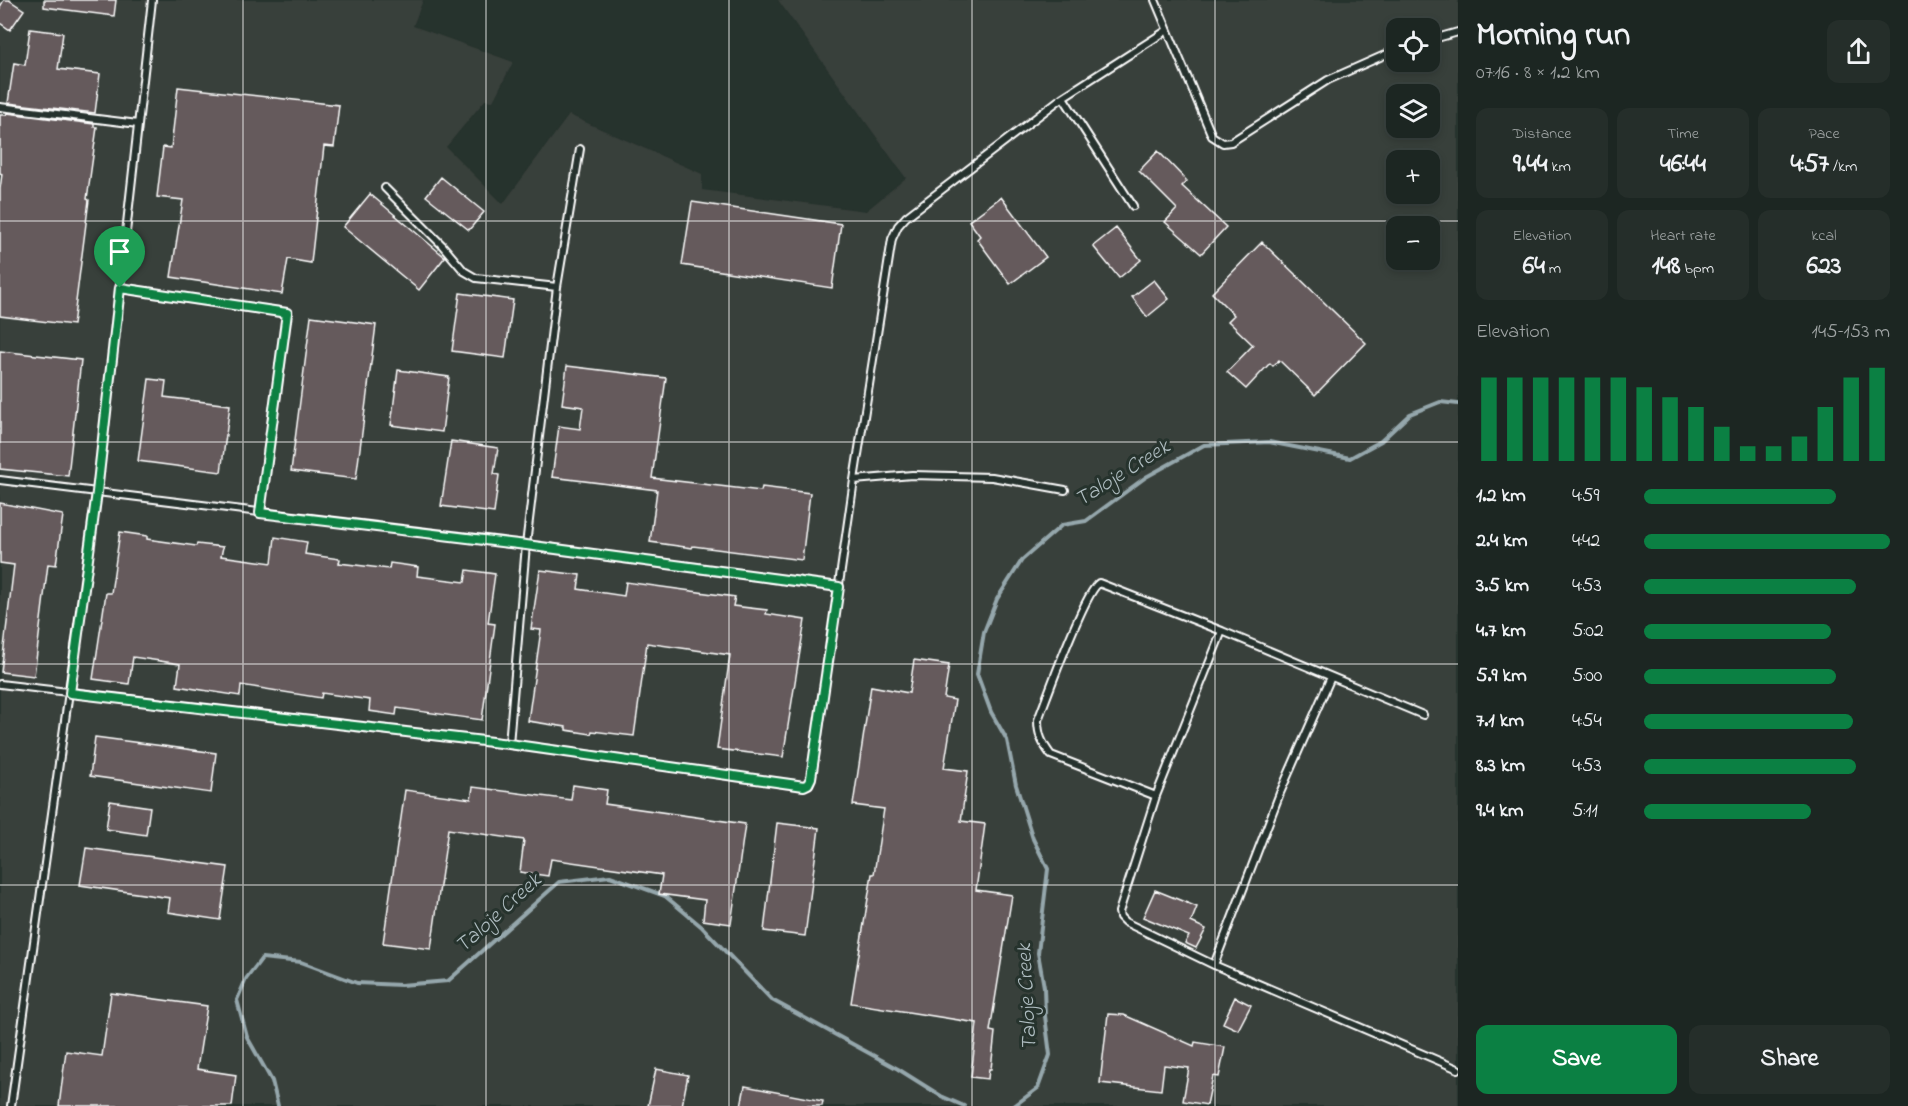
<!DOCTYPE html>
<meta charset="utf-8">
<style>
body{margin:0;font-family:"Indie Flower",sans-serif;background:#252e2a;color:#f1f3f6;height:100vh;display:flex;flex-direction:column;font-size:22px;white-space:nowrap}
*{box-sizing:border-box;margin:0}
p{font-size:20px;color:#a0a5a5}
.icon{flex:none;width:33px;height:33px;fill:none;stroke:currentColor;stroke-width:2;stroke-linecap:round;stroke-linejoin:round}
.map{position:relative;flex:1;overflow:hidden}
.drawer{display:flex;flex-direction:column;background:#1c2622;width:450px}
.drawer>*{flex:none}
.buttons{position:absolute;left:1386px;top:18px;display:grid;gap:12px}
.buttons a{display:grid;place-items:center;width:54px;height:54px;border-radius:12px;background:#1c2622;box-shadow:0 3px 9px #0003,0 0 0 2px #3a4340;font-size:30px}
.pin{position:absolute;display:grid;place-items:center;width:51px;height:51px;color:#fff;margin:-62px -26px;border-radius:50% 50% 50% 0;rotate:-45deg;box-shadow:0 0 6px #0007}
.pin .icon{rotate:45deg}
.round{display:grid;place-items:center;flex:none;width:63px;height:63px;border-radius:12px;background:#252e2a}
.headline{display:flex;align-items:center;justify-content:space-between;height:102px;padding:0 18px}
h1{font-size:33px;font-weight:800;line-height:45px}
.figures{display:grid;grid-template-columns:repeat(3,1fr);gap:9px;height:102px;padding:6px 18px}
.figures div{display:grid;align-content:center;border-radius:12px;background:#252e2a;text-align:center}
.figures b{font-size:26px;font-weight:800}
.figures small{font-size:16px;font-weight:400}
.figures p{font-size:16px}
.chart{height:168px;padding:12px 18px}
.chart p{display:flex;justify-content:space-between}
.chart svg{width:100%;height:108px;margin-top:6px;stroke:#0b8043;stroke-width:6}
.primary-button{display:flex;gap:12px;margin-top:auto;padding:12px 18px}
.primary-button a{flex:1;height:69px;border-radius:12px;background:#0b8043;color:#fff;font-size:24px;font-weight:800;line-height:69px;text-align:center}
.primary-button a+a{background:#252e2a;color:#f1f3f6}
ul{padding:0 18px;list-style:none;font-size:20px}
li{display:grid;grid-template-columns:96px 72px 1fr;align-items:center;height:45px}
li i{height:15px;border-radius:8px;background:#0b8043}
main{display:flex;flex:1;min-height:0}
.map>svg:first-child{display:block}
</style>
<main>
<div class="map">
<svg width="1458" height="1106" viewBox="0 0 1458 1106">
<rect width="100%" height="100%" fill="#26332d"/>
<filter id="ink" filterUnits="userSpaceOnUse"><feTurbulence type="fractalNoise" baseFrequency=".0167" numOctaves="2"/><feDisplacementMap in="SourceGraphic" scale="12" xChannelSelector="R" yChannelSelector="G"/><feConvolveMatrix kernelMatrix="1 2 1 2 8 2 1 2 1" color-interpolation-filters="sRGB"/></filter>
<g filter="url(#ink)">
<path fill="#393f3b" fill-rule="evenodd" d="M0,0h423l-10,26 100,36 -20,39 -8,-1 -39,47 57,57 66,-89 133,59v16l164,21 40,-33 -128,-178h680v1106h-1458zM1396,28h34v34h-34zM1396,94h34v34h-34zM1396,160h34v34h-34zM1396,226h34v34h-34z"/>
<g fill="none" stroke-linecap="round" stroke-linejoin="round">
<path stroke="#95a7ac" stroke-width="4" d="M278,1106l-6,-25 -25,-44 -10,-37 9,-21 16,-21 39,4 56,21 44,2 47,-4 111,-99 51,-6 55,20 37,31 70,73 126,69 43,27 23,10
M1014,1106l24,-18 12,-33 -5,-39 -1,-29 -6,-34 10,-84 -15,-30 -17,-54 -9,-45 -16,-28 -14,-38 7,-42 13,-33 25,-39 40,-35 24,-4 60,-44 58,-32 65,-3 81,16 31,-17 29,-27 30,-12 18,2"/>
</g>
<path fill="#655a5c" stroke="#fff" stroke-width="1.5" d="M4,0h5l15,10 -14,20 -10,-7v-16z
M44,0h72l-2,16 -70,-9z
M30,29l33,4 -5,36 42,5 -5,39 -87,-10 6,-40 11,2z
M178,87l161,18 -5,42 -10,-1 -13,117 -23,-4 -6,35 -111,-17 12,-77 -26,-3 6,-50 8,1z
M7,113l87,11v3h3l-10,72 2,1 -16,125 -73,-9v-127l2,-15 -2,-1v-58h6z
M1158,151l29,30 -5,5 44,41 -25,27 -36,-32 12,-13 -38,-38z
M441,177l43,35 -15,18 -43,-34z
M370,194l75,63 -26,33 -76,-63z
M1001,197l45,60 -36,27 -33,-45 3,-3 -11,-15z
M692,202l149,22 -9,64 -150,-23z
M1116,228l25,32 -22,18 -26,-32z
M1262,242l104,101 -51,52 -36,-35 -6,6 -3,-3 -24,26 -19,-17 26,-27 -25,-24 6,-6 -22,-22z
M1154,280l15,19 -22,18 -15,-20z
M460,293l53,7 -8,58 -53,-7z
M311,316l65,9 -20,154 -65,-8z
M0,351l81,9 -13,116 -68,-7z
M567,366l99,12 -14,100 109,13 1,-4 48,6 -8,67 -109,-14 -1,2 -42,-6 7,-52 -105,-13 7,-51 21,3 3,-22 -21,-3z
M398,370l51,7 -7,55 -51,-7z
M149,379l17,2 -2,16 66,8 -9,67 -83,-11z
M451,441l47,7 -4,26 5,1 -5,38 -53,-7z
M0,503l63,12 -7,50 -8,-1 -14,112 -33,-4 13,-107 -14,-2z
M120,532l27,4v3l49,7 1,-2 26,3 -2,9 51,7 3,-26 32,5 -2,12 35,5 -1,4 50,6 1,-6 28,4 -1,9 48,6 2,-12 28,4 -7,49 7,1 -13,96 -85,-12 -1,7 -27,-4 1,-11 -48,-7 -1,5 -80,-13 -1,11 -63,-10 3,-22 -47,-7 -4,27 -36,-5 13,-86h5z
M540,570l40,5 -2,14 46,7 2,-14 109,15 -2,9 34,4 -1,4 39,6 -22,137 -66,-8 13,-94 -83,-12 -13,93 -42,-5 -1,3 -25,-4v-3l-38,-6 13,-91 -10,-1z
M914,660l35,5 -5,33 11,2 -11,68 24,3 -7,50 24,3 -9,66 36,5 -22,136 5,1 -4,37h-2l-1,10 -17,-2 6,-54 -126,-20 21,-129h2l10,-65 -31,-4 18,-119 38,7z
M95,737l121,16 -5,40 -121,-17z
M573,785l34,5 -2,14 140,20 -14,100 -28,-4 2,-20 -46,-6 3,-19 -111,-16 -3,17 -28,-4 4,-32 -76,-11 -17,120 -48,-6 22,-153 66,9 2,-12 98,13z
M110,801l40,6 -4,28 -40,-6z
M777,823l42,5 -14,108 -41,-5z
M86,848l142,19 -8,53 -52,-8 2,-14 -90,-13z
M1155,890l42,17 -6,15 15,7 -10,19 -11,-5 4,-7 -46,-19z
M111,993l96,13 -10,63 39,6 -4,31h-173l7,-55 36,5z
M1235,997l16,8 -13,25 -15,-7z
M1108,1014l16,1 70,31 1,-4 30,5 -6,30 -6,-1 -6,29 -24,-4 6,-33 -25,-3 -3,25 -61,-7z
M656,1069l32,6 -6,31h-34z
M745,1086l78,15 -1,5h-81z"/>
<g fill="none" stroke-linecap="round" stroke-linejoin="round">
<defs>
<path id="lane" d="M1155,0l57,136 11,7 8,-1 97,-62 68,-30
M1430,40l28,-8
M1063,97l70,109
M0,107l138,17
M385,188l57,57 22,26 12,7 81,9
M120,288l167,25 -27,200
M0,480l526,65 313,42
M854,480l58,-5 80,2 73,13
M1222,631l-66,165 -37,116 1,5 5,5 89,43 244,104
M0,684l509,60 295,42 5,-2 2,-6 43,-298 38,-241 6,-13 8,-9 157,-120 103,-66
M509,744l17,-199 31,-258 23,-138
M1156,796l-105,-41c-9,-12 -13,-20 -13,-35 9,-23 46,-127 61,-137l123,48 201,84
M1214,965l66,-172 51,-116
M11,1106l86,-614 55,-492"/>
</defs>
<use href="#lane" stroke="#fff" stroke-width="10"/>
<use href="#lane" stroke="#26332d" stroke-width="6"/>
</g>
</g>
<g fill="none" stroke-linecap="round" stroke-linejoin="round" filter="url(#ink)">
<defs>
<path id="route" d="M120,288l167,25 -27,200 266,32 313,42 -28,191 -3,6 -4,2 -295,-42 -439,-51 27,-201z"/>
</defs>
<use href="#route" stroke="#fff" stroke-width="12"/>
<use href="#route" stroke="#0b8043" stroke-width="8"/>
</g>
<path fill="none" stroke="#fff" stroke-width="1.5" stroke-opacity="0.55" d="M243,0v1106M486,0v1106M729,0v1106M972,0v1106M1215,0v1106M0,221h1458M0,442h1458M0,664h1458M0,885h1458"/>
<g text-anchor="middle" dominant-baseline="central" stroke-width="6" stroke-linejoin="round" paint-order="stroke">
<g font-size="22" font-style="italic" fill="#afbdc1" stroke="#26332d">
<text transform="translate(1123 474) rotate(-32)">Taloje Creek</text>
<text transform="translate(499 914) rotate(-42)">Taloje Creek</text>
<text transform="translate(1028 997) rotate(-93)">Taloje Creek</text>
</g>
</g>
</svg>
<div class="buttons">
<a><svg class="icon" aria-label="locate" viewBox="0 0 24 24"><circle cx="12" cy="12" r="6"/><path d="M12 2v4M12 18v4M2 12h4M18 12h4"/></svg></a>
<a><svg class="icon" aria-label="layers" viewBox="0 0 24 24"><path d="M12 4l9 5-9 5-9-5zM3 14l9 5 9-5"/></svg></a>
<a>+</a>
<a>−</a>
</div>
<div class="pin" style="left:120px;top:288px;background:#1e9e55"><svg class="icon" aria-label="arrive" viewBox="0 0 24 24"><path d="M6 21V4h12l-3 4 3 4H6"/></svg></div>
</div>
<section class="drawer">
<div class="headline"><div><h1>Morning run</h1><p>07:16 · 8 × 1.2 km</p></div><a class="round"><svg class="icon" aria-label="share" viewBox="0 0 24 24"><path d="M12 15V3M7 8l5-5 5 5M5 13v7h14v-7"/></svg></a></div>
<div class="figures">
<div><p>Distance</p><b>9.44<small> km</small></b></div>
<div><p>Time</p><b>46:44</b></div>
<div><p>Pace</p><b>4:57<small> /km</small></b></div>
</div>
<div class="figures">
<div><p>Elevation</p><b>64<small> m</small></b></div>
<div><p>Heart rate</p><b>148<small> bpm</small></b></div>
<div><p>kcal</p><b>623</b></div>
</div>
<div class="chart"><p><span>Elevation</span>145–153 m</p>
<svg viewBox="0 0 160 44" preserveAspectRatio="none"><path d="M5 44V10M15 44V10M25 44V10M35 44V10M45 44V10M55 44V10M65 44V14M75 44V18M85 44V22M95 44V30M105 44V38M115 44V38M125 44V34M135 44V22M145 44V10M155 44V6"/></svg>
</div>
<ul>
<li><b>1.2 km</b>4:59<i style="width:78%"></i></li>
<li><b>2.4 km</b>4:42<i style="width:100%"></i></li>
<li><b>3.5 km</b>4:53<i style="width:86%"></i></li>
<li><b>4.7 km</b>5:02<i style="width:76%"></i></li>
<li><b>5.9 km</b>5:00<i style="width:78%"></i></li>
<li><b>7.1 km</b>4:54<i style="width:85%"></i></li>
<li><b>8.3 km</b>4:53<i style="width:86%"></i></li>
<li><b>9.4 km</b>5:11<i style="width:68%"></i></li>
</ul>
<div class="primary-button"><a>Save</a><a>Share</a></div>
</section>
</main>
